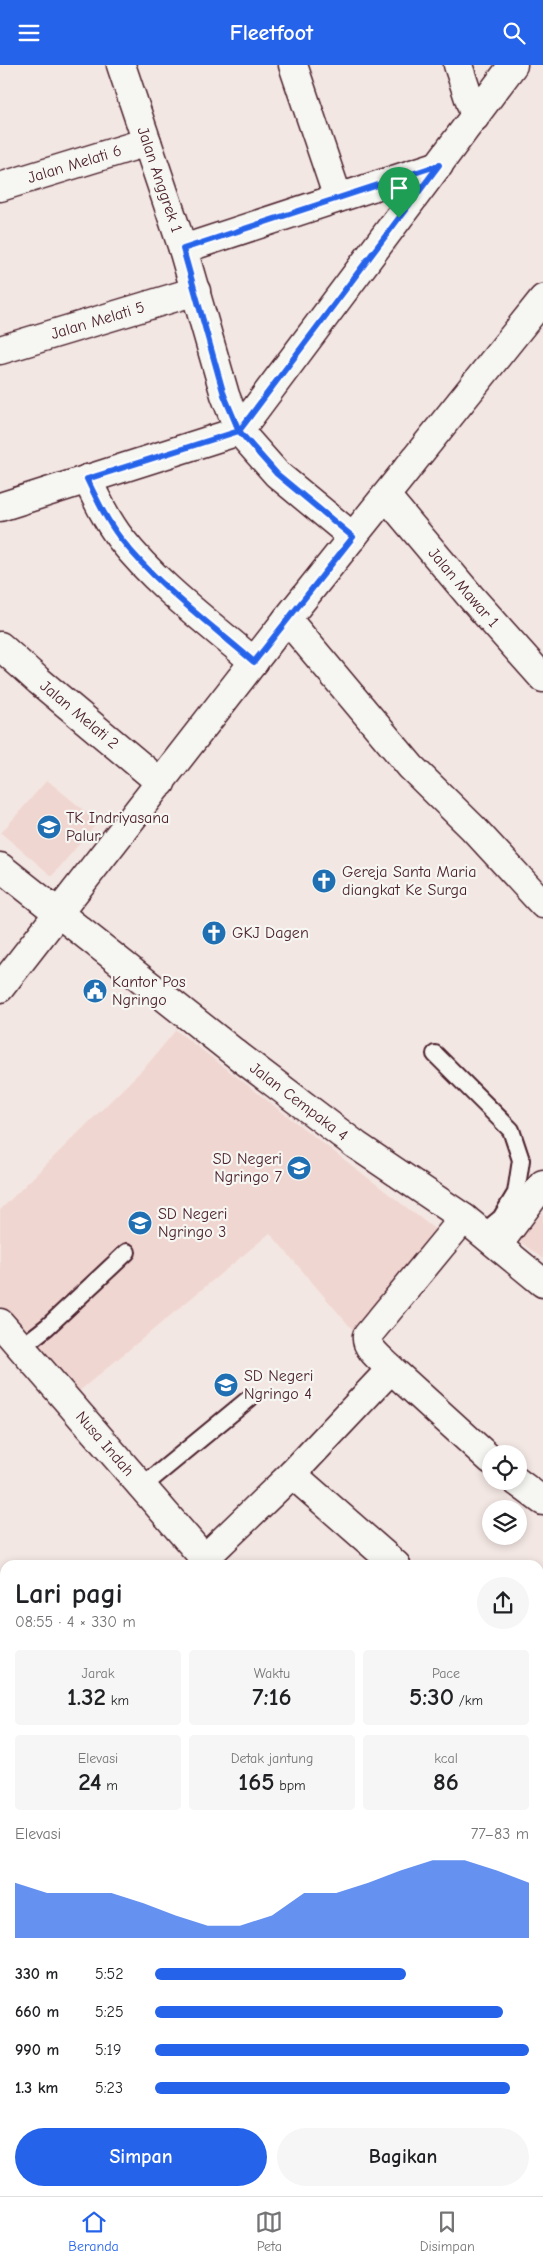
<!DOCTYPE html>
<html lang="id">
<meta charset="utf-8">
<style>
body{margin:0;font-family:"Comic Neue",sans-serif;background:#f6f6f6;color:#202124;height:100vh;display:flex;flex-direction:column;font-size:19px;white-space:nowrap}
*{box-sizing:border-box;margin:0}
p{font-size:16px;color:#757577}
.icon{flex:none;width:28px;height:28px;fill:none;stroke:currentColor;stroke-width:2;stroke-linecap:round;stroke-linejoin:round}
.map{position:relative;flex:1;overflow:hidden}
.sheet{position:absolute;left:0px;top:1495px;width:544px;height:636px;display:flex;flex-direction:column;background:#fff;border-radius:15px 15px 0 0;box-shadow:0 2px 8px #0003}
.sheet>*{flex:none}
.tools{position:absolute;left:482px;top:1380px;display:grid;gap:10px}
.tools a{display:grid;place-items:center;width:45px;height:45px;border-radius:50%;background:#fff;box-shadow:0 2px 8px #0003;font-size:25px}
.pin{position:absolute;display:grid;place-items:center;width:42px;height:42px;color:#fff;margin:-51px -21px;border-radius:50% 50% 50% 0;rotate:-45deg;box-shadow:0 0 5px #0007}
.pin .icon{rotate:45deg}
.round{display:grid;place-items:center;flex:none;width:52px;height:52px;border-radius:26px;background:#f6f6f6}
.summary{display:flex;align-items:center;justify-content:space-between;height:85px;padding:0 15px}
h1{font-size:28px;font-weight:700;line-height:38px}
.metrics{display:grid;grid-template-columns:repeat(3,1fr);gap:8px;height:85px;padding:5px 15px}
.metrics div{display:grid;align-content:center;border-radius:5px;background:#f6f6f6;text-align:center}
.metrics b{font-size:25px;font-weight:700}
.metrics small{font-size:14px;font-weight:400}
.metrics p{font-size:14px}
.chart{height:140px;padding:10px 15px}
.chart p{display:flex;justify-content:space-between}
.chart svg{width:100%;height:90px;margin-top:5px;fill:#2563eb;opacity:.7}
.action{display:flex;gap:10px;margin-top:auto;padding:10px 15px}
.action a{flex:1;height:58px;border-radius:30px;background:#2563eb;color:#fff;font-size:20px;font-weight:700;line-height:58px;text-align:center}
.action a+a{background:#f6f6f6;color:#202124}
ul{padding:0 15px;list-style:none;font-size:16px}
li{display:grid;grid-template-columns:80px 60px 1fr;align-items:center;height:38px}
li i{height:12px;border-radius:6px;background:#2563eb}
header{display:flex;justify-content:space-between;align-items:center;height:65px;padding:0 15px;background:#2563eb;color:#fff;font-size:22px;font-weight:700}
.dock{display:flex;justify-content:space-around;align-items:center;height:70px;border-top:1px solid #e0e0e0;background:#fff;font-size:14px;color:#757577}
.dock a{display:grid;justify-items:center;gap:2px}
.dock .active{color:#2563eb}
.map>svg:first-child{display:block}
</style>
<header><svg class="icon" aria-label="menu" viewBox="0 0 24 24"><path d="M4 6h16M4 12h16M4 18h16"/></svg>Fleetfoot<svg class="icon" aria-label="search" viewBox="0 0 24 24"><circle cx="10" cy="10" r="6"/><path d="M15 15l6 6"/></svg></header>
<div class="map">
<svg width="543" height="2131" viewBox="0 0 543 2131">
<rect width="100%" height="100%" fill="#f3e7e3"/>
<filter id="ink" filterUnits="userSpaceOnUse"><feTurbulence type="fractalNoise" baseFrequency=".02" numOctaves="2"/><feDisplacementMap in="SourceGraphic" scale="10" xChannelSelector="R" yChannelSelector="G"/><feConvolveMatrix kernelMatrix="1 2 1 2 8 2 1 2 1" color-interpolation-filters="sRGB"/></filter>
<g filter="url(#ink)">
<path fill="#f0d6d1" d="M47,715l51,42 -46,54 -51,-43z
M176,965l265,204 -83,102 -88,-103 -192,159 -78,-86v-96l147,-145z
M543,1147v47l-24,-18z
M165,2126h127l-5,5h-128z"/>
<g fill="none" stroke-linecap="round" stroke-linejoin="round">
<defs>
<path id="lane" d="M435,989l76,76 10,30 -5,33 -15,25 -18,15
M20,1283l27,-21 80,-75
M143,1421l107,-88"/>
<g id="street">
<path id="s1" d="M121,0l62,184 42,146 14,36 38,43 76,63"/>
<path d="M293,0l45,133"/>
<path d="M458,0l17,52"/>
<path id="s2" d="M0,122l147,-45"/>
<path d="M183,184l256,-84"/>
<path id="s3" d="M0,285l196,-59"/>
<path d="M87,414c10,21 20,42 34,60 37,47 88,84 133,123"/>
<path id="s4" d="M386,431l84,100 73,82"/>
<path d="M0,442l239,-76 274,-366"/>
<path d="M287,554l124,148 62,61 70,76"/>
<path id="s5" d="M0,581l39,35 122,102"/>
<path id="s6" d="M0,802l240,190 116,88 108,73 79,65"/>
<path d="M498,1180l45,-61"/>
<path id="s7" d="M0,1258l210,242"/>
<path d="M391,1304l100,91"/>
<path d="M292,1409l104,91"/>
<path d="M516,1416l27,20"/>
<path d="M204,1494l88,-85 99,-105c-8,-8 -26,-21 -24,-33l97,-118"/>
<path d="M539,1630l4,4"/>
<path d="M539,1719l4,-3"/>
<path d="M0,1755l5,7"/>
<path d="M539,1885l4,5"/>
<path d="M539,2040l4,-4"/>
<path d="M232,2126l4,5"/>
<path d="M480,2131l4,-5"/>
</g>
<path id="secondary" d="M0,923l287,-369 256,-320"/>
</defs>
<use href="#lane" stroke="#4a1f2b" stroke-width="20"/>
<use href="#street" stroke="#4a1f2b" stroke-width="31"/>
<use href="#secondary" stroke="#4a1f2b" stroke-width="31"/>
<use href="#lane" stroke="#f6f6f2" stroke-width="16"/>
<use href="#street" stroke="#f6f6f2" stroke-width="28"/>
<use href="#secondary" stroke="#f6f6f2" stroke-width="28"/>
</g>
</g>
<g fill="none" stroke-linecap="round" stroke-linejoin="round" filter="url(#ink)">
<defs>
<path id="route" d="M399,153l-160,213 38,43 76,63 -99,125c-45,-39 -96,-76 -133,-123 -14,-18 -24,-39 -34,-60l152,-48 -15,-36 -41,-146 256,-84 -40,53"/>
</defs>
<use href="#route" stroke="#fff" stroke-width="10"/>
<use href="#route" stroke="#2563eb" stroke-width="6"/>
</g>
<defs>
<symbol id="school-disc" viewBox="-11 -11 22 22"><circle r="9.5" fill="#1f6fb2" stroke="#f6f6f2"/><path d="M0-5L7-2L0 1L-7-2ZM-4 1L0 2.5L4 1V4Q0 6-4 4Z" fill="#fff"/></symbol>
<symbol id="church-disc" viewBox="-11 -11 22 22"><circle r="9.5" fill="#1f6fb2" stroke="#f6f6f2"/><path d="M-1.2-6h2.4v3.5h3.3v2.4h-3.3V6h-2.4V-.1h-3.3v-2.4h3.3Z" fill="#fff"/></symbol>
<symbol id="civic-disc" viewBox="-11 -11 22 22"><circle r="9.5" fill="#1f6fb2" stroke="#f6f6f2"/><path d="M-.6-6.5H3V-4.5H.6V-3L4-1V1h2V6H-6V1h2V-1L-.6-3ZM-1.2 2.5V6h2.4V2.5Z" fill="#fff"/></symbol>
</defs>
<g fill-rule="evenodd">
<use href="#school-disc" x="35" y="748" width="28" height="28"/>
<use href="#church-disc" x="310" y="802" width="28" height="28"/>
<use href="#church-disc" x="200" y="854" width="28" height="28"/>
<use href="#civic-disc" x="81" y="912" width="28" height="28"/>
<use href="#school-disc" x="285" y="1089" width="28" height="28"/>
<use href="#school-disc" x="126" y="1144" width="28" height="28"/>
<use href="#school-disc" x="212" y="1306" width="28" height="28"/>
</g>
<g text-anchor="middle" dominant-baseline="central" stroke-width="4.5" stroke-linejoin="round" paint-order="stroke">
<g font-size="16" fill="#4a1f2b" stroke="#f6f6f2">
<text stroke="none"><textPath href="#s2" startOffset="78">Jalan Melati 6</textPath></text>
<text stroke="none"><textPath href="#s1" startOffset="121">Jalan Anggrek 1</textPath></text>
<text stroke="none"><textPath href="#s3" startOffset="102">Jalan Melati 5</textPath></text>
<text stroke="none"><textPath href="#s4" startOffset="120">Jalan Mawar 1</textPath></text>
<text stroke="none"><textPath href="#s5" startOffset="105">Jalan Melati 2</textPath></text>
<text stroke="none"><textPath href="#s6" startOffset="380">Jalan Cempaka 4</textPath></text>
<text stroke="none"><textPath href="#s7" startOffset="160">Nusa Indah</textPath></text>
</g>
<g font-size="16" fill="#4a1f2b" stroke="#f6f6f2" text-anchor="start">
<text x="66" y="753">TK Indriyasana<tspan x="66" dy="18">Palur</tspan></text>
<text x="342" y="807">Gereja Santa Maria<tspan x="342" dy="18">diangkat Ke Surga</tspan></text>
<text x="232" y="868">GKJ Dagen</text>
<text x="112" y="917">Kantor Pos<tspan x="112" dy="18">Ngringo</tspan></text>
<text x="282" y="1094" text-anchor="end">SD Negeri<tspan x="282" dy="18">Ngringo 7</tspan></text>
<text x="158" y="1149">SD Negeri<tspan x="158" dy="18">Ngringo 3</tspan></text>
<text x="244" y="1311">SD Negeri<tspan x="244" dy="18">Ngringo 4</tspan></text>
</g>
</g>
</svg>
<div class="tools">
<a><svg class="icon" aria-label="locate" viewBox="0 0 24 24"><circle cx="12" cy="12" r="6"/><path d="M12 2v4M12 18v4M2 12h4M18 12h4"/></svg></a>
<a><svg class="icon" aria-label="layers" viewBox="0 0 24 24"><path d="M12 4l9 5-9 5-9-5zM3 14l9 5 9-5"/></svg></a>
</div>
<div class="pin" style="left:399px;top:153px;background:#1e9e55"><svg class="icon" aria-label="arrive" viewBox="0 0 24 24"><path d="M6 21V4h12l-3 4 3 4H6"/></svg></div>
<section class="sheet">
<div class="summary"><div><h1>Lari pagi</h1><p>08:55 · 4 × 330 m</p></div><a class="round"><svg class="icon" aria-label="share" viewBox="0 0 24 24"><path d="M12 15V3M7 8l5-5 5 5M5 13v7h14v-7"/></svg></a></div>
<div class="metrics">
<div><p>Jarak</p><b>1.32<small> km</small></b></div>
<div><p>Waktu</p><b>7:16</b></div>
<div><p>Pace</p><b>5:30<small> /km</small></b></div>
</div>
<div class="metrics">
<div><p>Elevasi</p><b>24<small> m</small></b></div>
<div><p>Detak jantung</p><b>165<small> bpm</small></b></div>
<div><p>kcal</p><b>86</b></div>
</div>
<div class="chart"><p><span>Elevasi</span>77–83 m</p>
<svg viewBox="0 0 160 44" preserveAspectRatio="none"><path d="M0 44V17L10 22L20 22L30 22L40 27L50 33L60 38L70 38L80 33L90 22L100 22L110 17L120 11L130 6L140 6L150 11L160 17V44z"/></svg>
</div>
<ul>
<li><b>330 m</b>5:52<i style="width:67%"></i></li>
<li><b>660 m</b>5:25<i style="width:93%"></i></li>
<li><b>990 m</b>5:19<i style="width:100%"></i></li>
<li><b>1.3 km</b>5:23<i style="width:95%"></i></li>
</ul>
<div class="action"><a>Simpan</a><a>Bagikan</a></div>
</section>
</div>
<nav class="dock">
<a class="active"><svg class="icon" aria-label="home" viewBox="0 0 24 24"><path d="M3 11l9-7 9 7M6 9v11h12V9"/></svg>Beranda</a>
<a><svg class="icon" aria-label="map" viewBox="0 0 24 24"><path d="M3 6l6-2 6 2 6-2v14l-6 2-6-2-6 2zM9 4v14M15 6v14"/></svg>Peta</a>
<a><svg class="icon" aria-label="saved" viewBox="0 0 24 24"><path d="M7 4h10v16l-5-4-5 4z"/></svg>Disimpan</a>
</nav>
